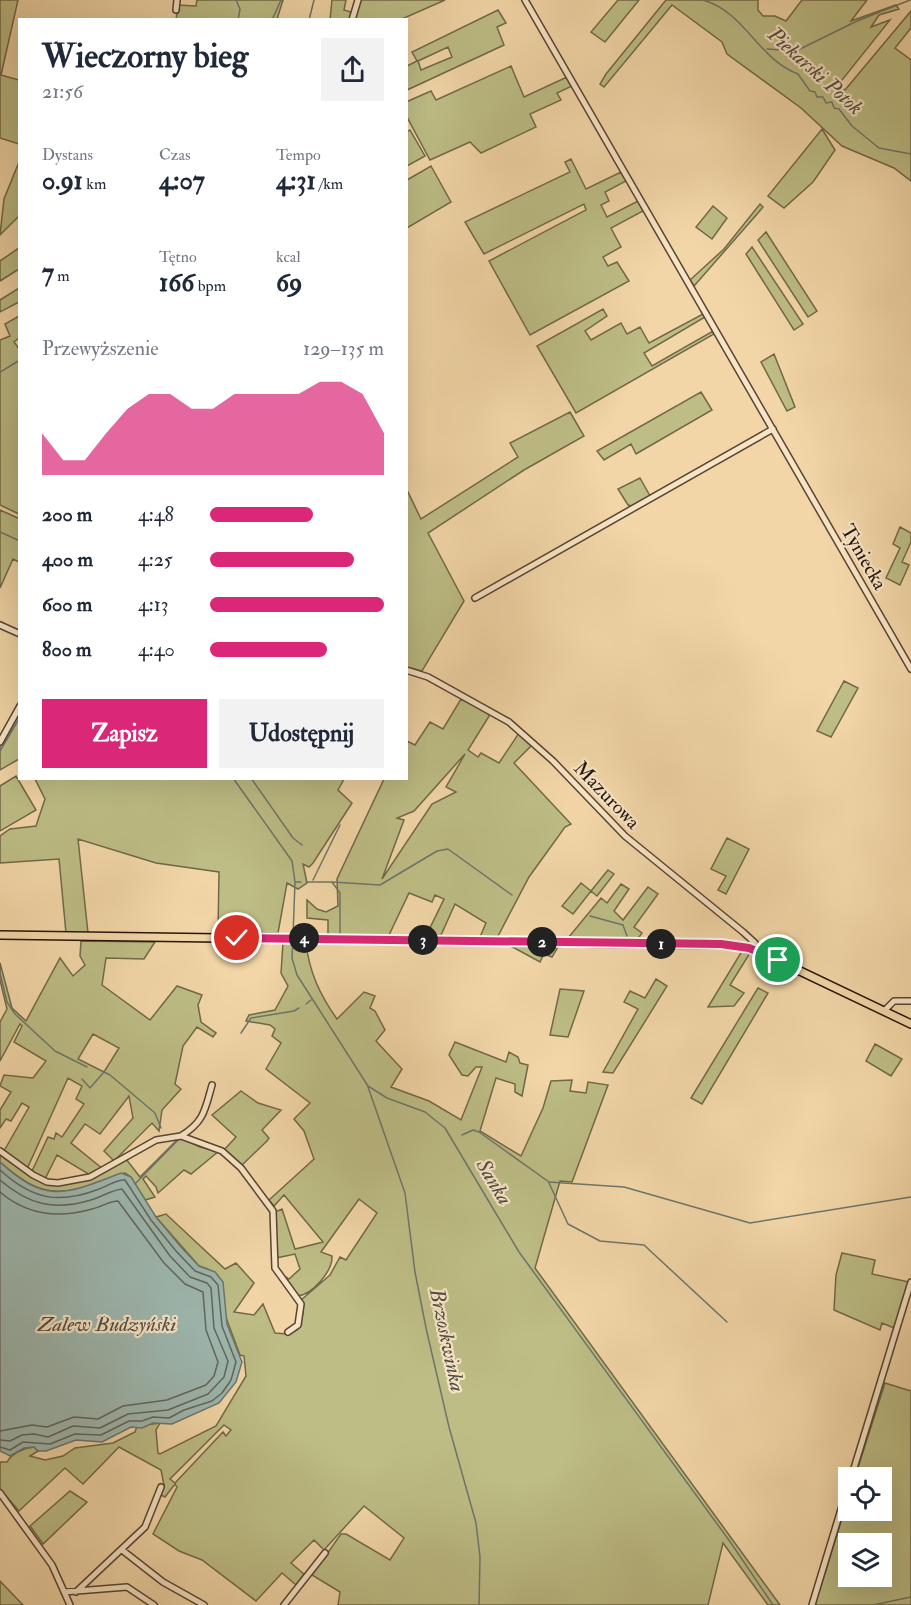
<!DOCTYPE html>
<html lang="pl">
<meta charset="utf-8">
<style>
body{margin:0;font-family:"IM FELL Double Pica",serif;background:#f2f2f3;color:#1f2937;height:100vh;display:flex;flex-direction:column;font-size:22px;white-space:nowrap}
*{box-sizing:border-box;margin:0}
p{font-size:20px;color:#747a83}
.icon{flex:none;width:33px;height:33px;fill:none;stroke:currentColor;stroke-width:2;stroke-linecap:round;stroke-linejoin:round}
.map{position:relative;flex:1;overflow:hidden}
.sheet{position:absolute;left:18px;top:18px;width:390px;height:762px;display:flex;flex-direction:column;background:#fff;border-radius:0px;box-shadow:0 6px 24px #0002}
.sheet>*{flex:none}
.controls{position:absolute;left:838px;top:1467px;display:grid;gap:12px}
.controls a{display:grid;place-items:center;width:54px;height:54px;border-radius:0px;background:#fff;box-shadow:0 6px 24px #0002;font-size:30px}
.pin{position:absolute;display:grid;place-items:center;width:51px;height:51px;color:#fff;margin:-26px;border:3px solid #fff;border-radius:50%;box-shadow:0 2px 6px #0007}
.km{position:absolute;width:30px;height:30px;margin:-15px;border-radius:50%;background:#222;color:#fff;font-size:16px;line-height:30px;text-align:center}
.round{display:grid;place-items:center;flex:none;width:63px;height:63px;border-radius:0px;background:#f2f2f3}
.head{display:flex;align-items:center;justify-content:space-between;height:102px;padding:0 24px}
h1{font-size:33px;font-weight:800;line-height:45px}
.stats{display:grid;grid-template-columns:repeat(3,1fr);gap:9px;height:102px;padding:6px 24px}
.stats div{display:grid;align-content:center}
.stats b{font-size:26px;font-weight:800}
.stats small{font-size:16px;font-weight:400}
.stats p{font-size:16px}
.chart{height:168px;padding:12px 24px}
.chart p{display:flex;justify-content:space-between}
.chart svg{width:100%;height:108px;margin-top:6px;fill:#db2777;opacity:.7}
.action{display:flex;gap:12px;margin-top:auto;padding:12px 24px}
.action a{flex:1;height:69px;border-radius:0px;background:#db2777;color:#fff;font-size:24px;font-weight:800;line-height:69px;text-align:center}
.action a+a{background:#f2f2f3;color:#1f2937}
ul{padding:0 24px;list-style:none;font-size:20px}
li{display:grid;grid-template-columns:96px 72px 1fr;align-items:center;height:45px}
li i{height:15px;border-radius:8px;background:#db2777}
.map>svg:first-child{display:block}
</style>
<div class="map">
<svg width="911" height="1605" viewBox="0 0 911 1605">
<rect width="100%" height="100%" fill="#f2d6a7"/>
<filter id="stains"><feTurbulence type="fractalNoise" baseFrequency=".00333" numOctaves="4"/><feColorMatrix values="0 0 0 0 .2 0 0 0 0 .09 0 0 0 0 .02 0 0 0 .5 -.17"/></filter>
<radialGradient id="worn" r=".72"><stop offset=".6" stop-color="#630" stop-opacity="0"/><stop offset="1" stop-color="#630" stop-opacity=".3"/></radialGradient>
<path fill="#bdbd85" stroke="#726846" stroke-width="1.5" fill-rule="evenodd" d="M0,0h18l-17,75 18,5v64l-19,-6z
M197,0h86l-6,19 -101,1 2,-15 18,1z
M332,0h14l-2,10 7,2 -1,7 -20,1z
M359,0h86l-43,19h-47z
M618,0h21l-34,42 -14,-10z
M666,0h92v10l5,6h12l11,5 16,-21h65l-16,21 45,-16 3,4 -20,6 -8,12 19,-7 -52,65 7,5 66,-79v17l-16,20 16,12v121l-17,-13 -52,-22 -41,-38 -74,-54 -5,-12 -50,-37 -68,82 -4,-3 6,-10z
M498,10l8,13 -9,4 7,18 -97,45v-24l10,-5 -5,-9zM448,47l4,10 -31,13 -3,-9z
M511,66l13,31 43,-20 5,9 -15,7 4,7 -31,14 6,13 -55,26 -11,-11 -40,18 -23,-43 -1,-15 25,-11 5,9z
M822,129l13,21 -22,32 -29,26 -16,-12z
M410,130l15,26 -18,10v-34z
M571,159l15,30 35,-17 5,9 -21,11 4,9 -8,4 6,12 31,-16 5,10 -32,17 10,19 -18,10 5,9 9,-4 12,19 -99,54 -41,-74 97,-51 -2,-6 -100,50 -19,-32 105,-50 -5,-10z
M19,162v54l-19,19 4,-36z
M431,166l20,36 -44,26v-48z
M760,204l3,3 -5,6 -64,73 -4,-6 34,-31z
M713,206l14,12 -15,21 -16,-12z
M766,232l51,79 -9,6 -50,-77z
M752,247l51,77 -9,6 -48,-76z
M19,248v21l-19,12v-20z
M19,288v14l-19,10v-12z
M603,309l4,7 -22,15 6,9 30,-17 6,11 13,-7 9,16 54,-29 2,3 -61,36 8,13 61,-35 1,3 -138,79 -39,-67z
M19,316v22l-5,4 6,8 -1,164 -19,-9v-165l10,-4 -5,-12z
M774,354l21,53 -8,4 -26,-49z
M701,392l11,18 -71,41 -5,3 -5,-10 -27,16 -7,-9z
M570,412l14,24 -60,34 -96,63 36,68 -42,70 -15,-4v-177l14,29 97,-62 -8,-14z
M640,478l10,18 -18,10 -4,-1 -10,-16z
M0,510l20,9 -1,43 -6,-3 -13,29z
M900,527l11,6v9l-9,20 7,3 -9,20 -14,-7 14,-30 -7,-4z
M844,681l14,7 -27,49 -14,-6z
M461,699l30,14 -23,37 10,7 3,-4 18,10 20,-30 14,11 -19,19 57,61 -6,3 -36,50 -31,59 -18,1 6,-14 -31,-19 -14,31 -15,1 18,-37 -9,-4 -3,7 -23,-9 -20,42h-61v-15l-21,-2v-18l10,9 9,3 12,-6 -1,-27 47,-100 22,-1 1,-37 8,4 15,-23 13,7zM465,754l-19,33 10,5 -24,12 -50,75 22,-59 -7,-2 17,-7z
M19,712v47l-19,11v-25z
M16,776l20,34 -36,21v-45z
M35,779h309l-6,11 14,13 -39,60 -4,4 -6,-3 4,19 -9,6 -11,-6 -9,50 -60,-1 1,-60 -63,-9 -78,-24 10,94h-22l-7,-74 -59,4v-27l10,-7 26,-3 9,-27z
M727,838l22,11 -23,45 -8,-4 8,-14 -15,-7z
M608,870l6,4 -17,22 -6,-5 -18,23 -11,-8 19,-23 10,8z
M621,884l8,5 -15,22 9,9 25,-33 10,7 -24,33 8,6 -5,7 -69,-2 33,-40 6,5z
M81,941l74,1 -11,17 -38,-1 -4,27 48,35 27,-34 25,9 -4,10 3,17 15,11 -3,4 -16,-10 -14,19 -8,38 6,5 -19,21 -3,21 -7,-8 -38,38 -10,-10 29,-33 -4,-22 -29,38 -15,-10 -14,19 32,26 -13,6 -33,-20 -12,24 -14,-6 17,-36 6,2 2,-6 6,4 22,-33 -8,-5 6,-13 -14,-8 -41,91 -23,-18 25,-44 -7,-4 -11,18 -5,-2 -6,9v-18l11,-18 -11,-6 4,-11 29,3 13,-17 -32,-19 8,-16 -2,-2 -20,37v-39l7,-13 -7,-29v-17l12,45 14,13 34,-63 13,18 12,-11 -5,-9zM93,1034l26,14 -15,24 -26,-13z
M306,942c3,30 14,53 31,77l27,-27 11,4 -5,12 5,3 10,19 -9,11 26,28 -11,18 38,14 32,19 21,-53h-6l-8,9 -6,-1 -13,-20 6,-13 51,20 3,-10 9,5 2,6 8,2 -6,31 -7,-4v-8l-19,-6 -16,53 41,25 22,-48 8,-27 21,-1 -2,11 16,2 2,-11 20,3 -36,97 -12,-1 -25,87 245,337h-12l-45,-62 -15,62h-370l2,-13 -28,-17 29,-41h5l44,26 14,-22 -40,-32 -40,44 -10,-10 -23,23 13,11 -8,11 -14,-12 -26,28 -54,-41 -23,-9 -26,-17 24,-47 -2,-3 -10,13 -4,-2 3,-10 -3,-15 -42,-23 -36,37 -18,-16 -46,43 -19,-22v-27h7c5,-9 17,-14 27,-15l4,4 -8,5 15,4 18,-4 12,-8 38,-5 22,-11 2,-6 23,-3 -4,7 2,23 2,1 56,-28 30,-50 -2,-20 -4,-1 -3,-8 -29,-78 -9,-3 -43,-49 10,-3 59,55 11,-6 18,20 -20,29 20,3 9,-11 12,29 12,1 10,-4 6,-17 -2,-13 29,-25 10,-18 6,3 31,-47 -18,-14 -38,53 11,4c1,15 -20,39 -35,40l-17,-23 9,6 11,-10 -5,-15 -19,4 -1,-46 7,-3 13,40 28,-7 -39,-47 -10,11 -5,-6 45,-41 -10,-28 -10,-12 16,-16 -44,-34 15,-26 -9,-7 3,-7 -5,-4 -24,-4 3,-6 26,-5 13,-24 -7,-13 2,-30zM224,1425l7,5 -5,6 -3,-4 -48,51 -5,-4z
M509,945l49,2 -6,10 -8,-3 -4,8z
M742,951l8,2 -20,32 14,8 -10,13 -26,1z
M656,979l11,7 -54,87 -10,-1 35,-63 -14,-7 6,-11 15,7z
M758,988l10,5 -66,111 -11,-6z
M560,989l24,2 -16,46 -18,-2z
M875,1044l27,15 -11,17 -25,-15z
M241,1091l17,12 23,7 -19,20 7,8 -2,3 -26,25 -17,-16 12,-13 -24,-22z
M180,1137l20,10 19,4 -28,23 -7,-4 -26,23 -2,-6 -10,-11 -3,3 12,18 -10,3 -14,-23 -6,-4c-11,1 -21,9 -31,12 -43,14 -62,5 -94,-23v-9l39,27 31,3 56,-24 14,18z
M842,1253l33,7 -3,14 37,8 -15,46 -12,-5 -2,7 -46,-20 2,-35z
M885,1383l26,8v214h-96l34,-109v14h33v-32l-27,-1zM849,1544h33v32h-33z
M70,1491l17,11 -44,42 -13,-18z
M0,1581l23,24h-23z"/>
<path fill="#9db7af" stroke="#6d756c" stroke-width="1.5" d="M0,1162c47,43 66,32 121,11l10,4 25,40 25,30 18,19 16,6 8,10 4,42 15,38 -6,20 -17,21 -47,21 -19,-1 -11,5 -11,-1 -29,15 -26,-2 -30,11h-8l-4,-4 -10,1 -14,8 -10,-5z"/>
<g fill="none" stroke-linecap="round" stroke-linejoin="round">
<path stroke="#62655b" stroke-width="1.5" d="M0,1170c32,29 58,35 99,19 9,-3 18,-10 26,-9l26,40 25,31 19,20 16,6 7,8 4,41 14,36 -5,18 -9,13 -10,8 -28,9 -15,8 -16,-1 -11,4h-13l-28,14 -26,-1 -25,10 -27,-2 -13,8 -10,-3
M0,1180c29,25 54,31 91,20 10,-3 21,-10 31,-11l48,67 20,21 17,6 4,5 3,40 14,33 -4,16 -16,17 -40,16 -40,4 -28,14 -27,-2 -25,11 -14,-3 -12,1 -12,6 -10,-1
M0,1192c27,23 58,27 92,17 9,-2 18,-8 26,-8l46,62 21,21 18,8 3,38 12,32 -4,14 -8,9 -39,15 -44,6 -25,13 -24,-2 -27,10 -15,-2 -32,6"/>
<path stroke="#6d756c" stroke-width="1.5" d="M236,0l4,9 -2,11
M703,0c42,12 55,59 95,74l12,17 5,1 2,5h6l3,6 6,-1 2,6 5,1 13,17 27,22 32,6
M272,20l9,-20
M309,20l5,-20
M767,49l29,2 61,-30 53,-21
M0,372l20,-12
M0,532l20,9
M0,751l20,-34
M233,778l59,83 3,21 -2,54
M251,778l42,60 9,7
M313,880l27,-55
M295,882h6
M306,882h26l8,11v42
M332,882l48,3 57,-34 11,-2 64,46
M590,916l33,9 4,11
M293,940l-1,18 5,17 71,111 19,12 38,14 20,16 74,124 212,291 42,62
M0,973l7,29 8,12 40,37 32,16
M306,1004l5,-4
M241,1033l10,-15 43,-7 5,-3
M82,1079l8,9 14,-16 6,3 45,38 6,15
M368,1087l37,106 10,79 11,56 23,99 27,96 4,34 -1,48
M462,1135l11,-5 6,2 70,50 75,5 126,36 161,-26
M549,1183l19,41 32,17 44,4 83,77
M135,1184l45,-46
M873,1605l38,-8"/>
<defs>
<path id="minor" d="M525,0l386,669
M176,10l1,-10
M352,20l6,-20
M475,598l298,-169
M0,625l20,9
M406,670l22,7 81,45 44,39 72,75 118,96 12,11 3,8
M0,742l20,-36
M884,1011l10,-10h17
M181,1136c23,-14 24,-26 31,-51
M0,1151l33,24 14,7 11,1 32,-6 66,-37 25,-4 41,15 19,17 32,43 2,57 26,36 -3,21 -10,7
M851,1478l60,-196
M0,1493l52,72 18,40
M122,1550l41,32 41,23
M64,1592l63,-5 27,18
M76,1592l69,-65 16,-40
M284,1605l41,-52
M812,1605l37,-122"/>
<path id="major" d="M0,935l731,10 27,6 153,73"/>
</defs>
<use href="#minor" stroke="#59442f" stroke-width="8"/>
<use href="#major" stroke="#261307" stroke-width="10"/>
<use href="#minor" stroke="#f7e4c6" stroke-width="5"/>
<use href="#major" stroke="#f2d6a7" stroke-width="7"/>
</g>
<g fill="none" stroke-linecap="round" stroke-linejoin="round">
<defs>
<path id="route" d="M237,938l484,6 28,4 29,12"/>
</defs>
<use href="#route" stroke="#fff" stroke-width="12"/>
<use href="#route" stroke="#db2777" stroke-width="8"/>
</g>
<g text-anchor="middle" dominant-baseline="central" stroke-width="4.5" stroke-linejoin="round" paint-order="stroke">
<g font-size="20" fill="#261307" stroke="#f7e4c6">
<text transform="translate(864 557) rotate(60)">Tyniecka</text>
<text transform="translate(607 795) rotate(46)">Mazurowa</text>
</g>
<g font-size="21" font-style="italic" fill="#504c42" stroke="#f7e4c6">
<text transform="translate(815 71) rotate(42)">Piekarski Potok</text>
<text transform="translate(494 1182) rotate(59)">Sanka</text>
<text x="107" y="1324">Zalew Budzyński</text>
<text transform="translate(447 1340) rotate(78)">Brzoskwinka</text>
</g>
</g>
<rect width="100%" height="100%" filter="url(#stains)"/>
<rect width="100%" height="100%" fill="url(#worn)"/>
</svg>
<div class="controls">
<a><svg class="icon" aria-label="locate" viewBox="0 0 24 24"><circle cx="12" cy="12" r="6"/><path d="M12 2v4M12 18v4M2 12h4M18 12h4"/></svg></a>
<a><svg class="icon" aria-label="layers" viewBox="0 0 24 24"><path d="M12 4l9 5-9 5-9-5zM3 14l9 5 9-5"/></svg></a>
</div>
<div class="pin" style="left:778px;top:960px;background:#1e9e55"><svg class="icon" aria-label="arrive" viewBox="0 0 24 24"><path d="M6 21V4h12l-3 4 3 4H6"/></svg></div>
<div class="pin" style="left:237px;top:938px;background:#d93025"><svg class="icon" aria-label="check" viewBox="0 0 24 24"><path d="M5 12l5 5 9-10"/></svg></div>
<b class="km" style="left:661px;top:944px">1</b>
<b class="km" style="left:542px;top:942px">2</b>
<b class="km" style="left:423px;top:940px">3</b>
<b class="km" style="left:304px;top:938px">4</b>
<section class="sheet">
<div class="head"><div><h1>Wieczorny bieg</h1><p>21:56</p></div><a class="round"><svg class="icon" aria-label="share" viewBox="0 0 24 24"><path d="M12 15V3M7 8l5-5 5 5M5 13v7h14v-7"/></svg></a></div>
<div class="stats">
<div><p>Dystans</p><b>0.91<small> km</small></b></div>
<div><p>Czas</p><b>4:07</b></div>
<div><p>Tempo</p><b>4:31<small> /km</small></b></div>
</div>
<div class="stats">
<div><b>7<small> m</small></b></div>
<div><p>Tętno</p><b>166<small> bpm</small></b></div>
<div><p>kcal</p><b>69</b></div>
</div>
<div class="chart"><p><span>Przewyższenie</span>129–135 m</p>
<svg viewBox="0 0 160 44" preserveAspectRatio="none"><path d="M0 44V27L10 38L20 38L30 27L40 17L50 11L60 11L70 17L80 17L90 11L100 11L110 11L120 11L130 6L140 6L150 11L160 27V44z"/></svg>
</div>
<ul>
<li><b>200 m</b>4:48<i style="width:59%"></i></li>
<li><b>400 m</b>4:25<i style="width:83%"></i></li>
<li><b>600 m</b>4:13<i style="width:100%"></i></li>
<li><b>800 m</b>4:40<i style="width:67%"></i></li>
</ul>
<div class="action"><a>Zapisz</a><a>Udostępnij</a></div>
</section>
</div>
